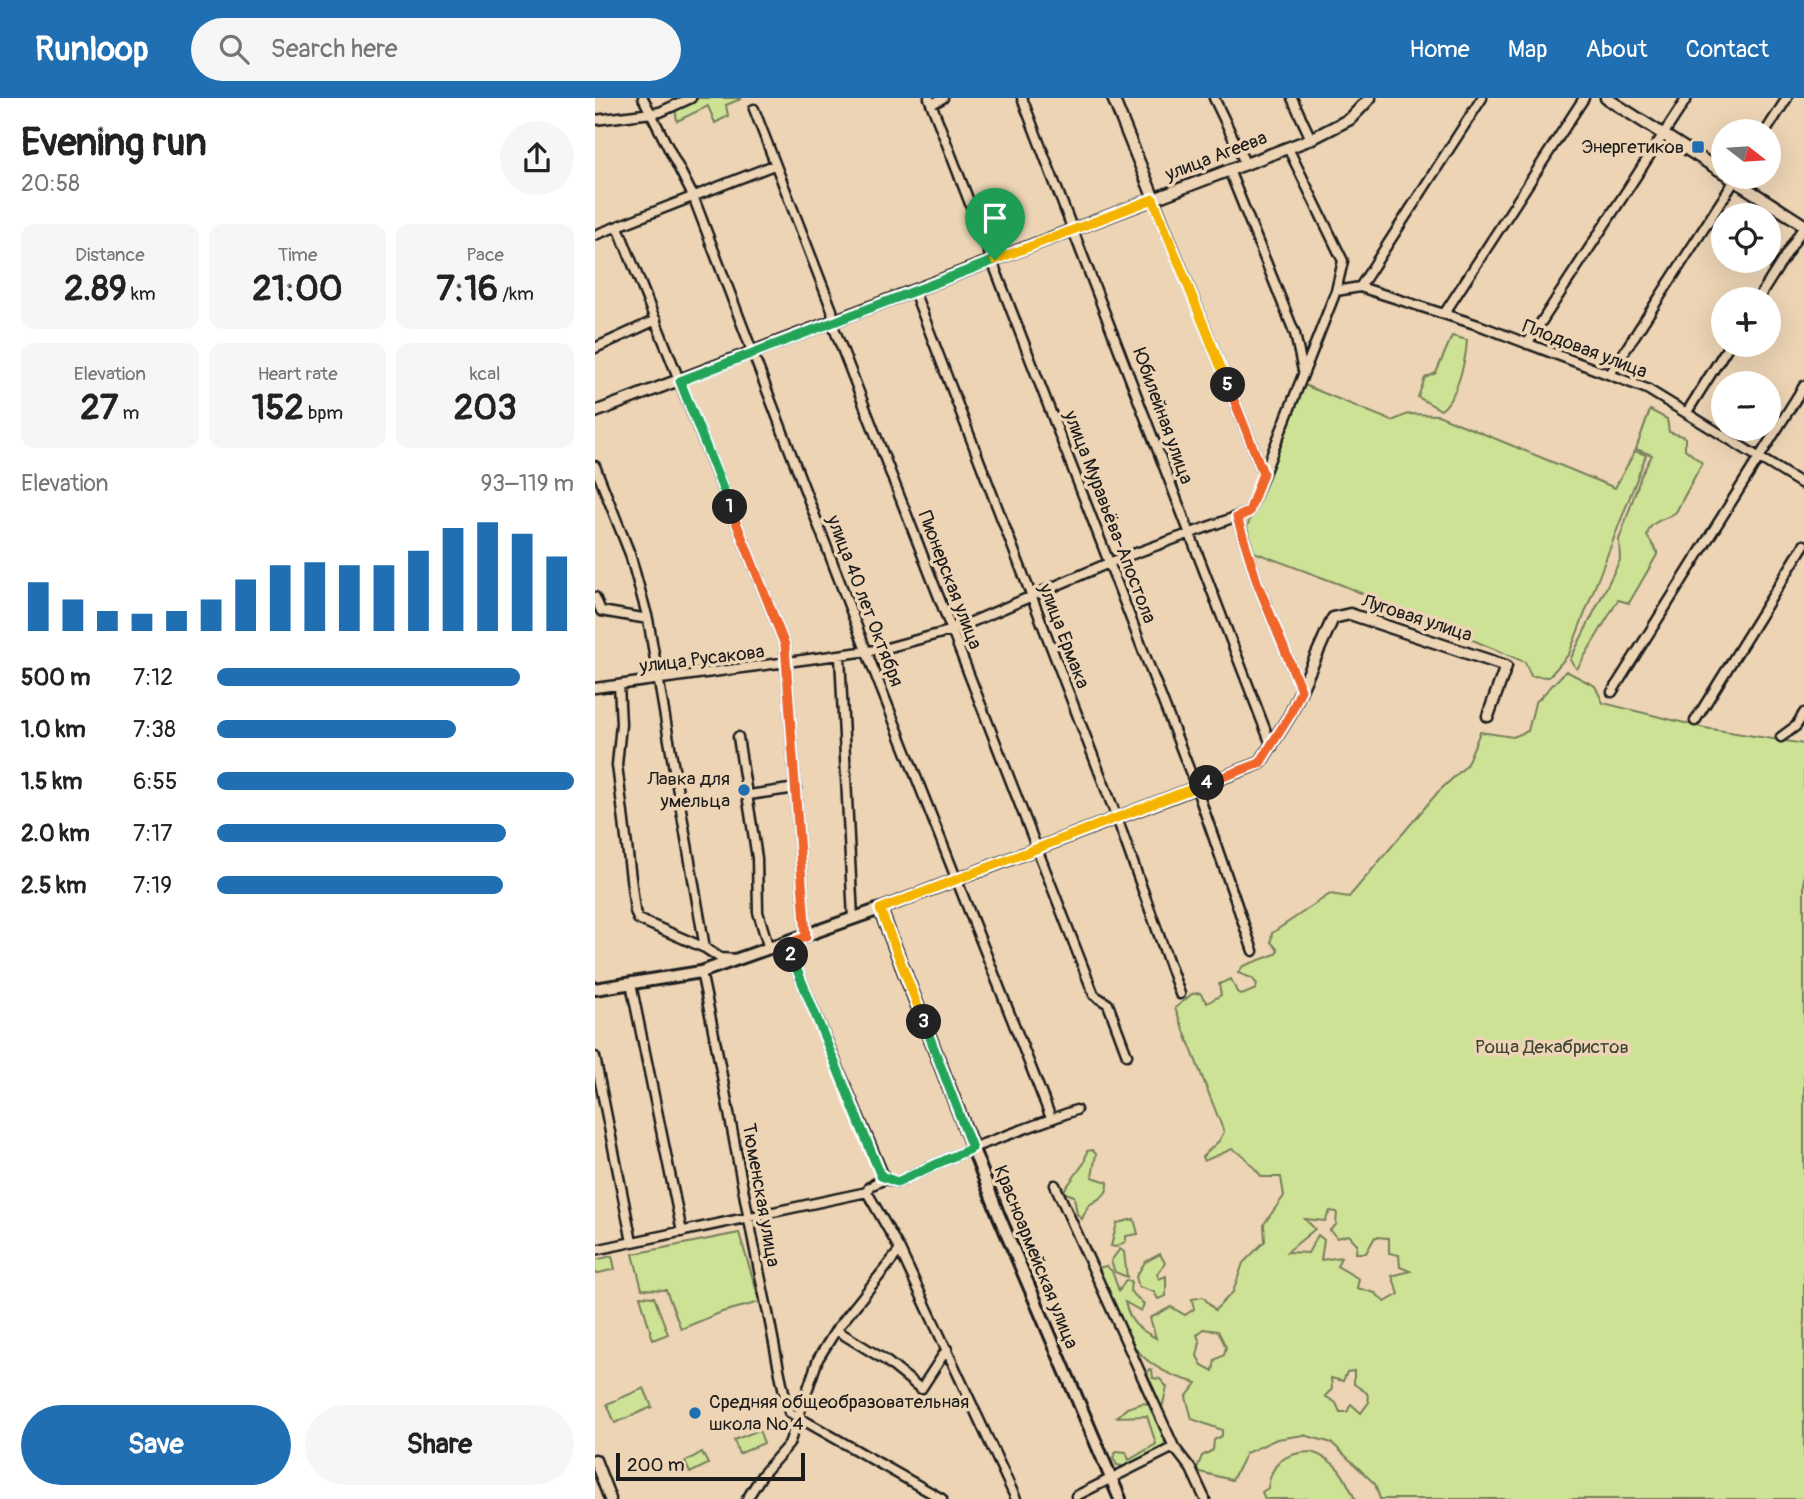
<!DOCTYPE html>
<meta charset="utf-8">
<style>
body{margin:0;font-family:Pangolin,sans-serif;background:#f6f6f6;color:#222;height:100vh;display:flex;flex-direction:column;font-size:26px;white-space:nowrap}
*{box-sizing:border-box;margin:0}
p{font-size:23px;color:#767676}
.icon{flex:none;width:38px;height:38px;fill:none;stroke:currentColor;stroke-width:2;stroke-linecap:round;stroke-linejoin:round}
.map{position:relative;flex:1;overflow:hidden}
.panel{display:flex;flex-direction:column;background:#fff;width:595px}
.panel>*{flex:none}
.needle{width:46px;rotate:107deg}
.fabs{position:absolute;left:1116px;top:21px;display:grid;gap:14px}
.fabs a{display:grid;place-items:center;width:70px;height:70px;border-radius:50%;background:#fff;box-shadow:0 7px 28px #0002;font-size:35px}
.scale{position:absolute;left:21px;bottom:18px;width:189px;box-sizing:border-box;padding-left:7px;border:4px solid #1c1c1c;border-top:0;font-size:19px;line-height:24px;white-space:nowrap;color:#1c1c1c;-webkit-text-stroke:5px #ecd4b4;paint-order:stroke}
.pin{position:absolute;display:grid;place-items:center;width:60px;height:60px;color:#fff;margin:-72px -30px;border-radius:50% 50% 50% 0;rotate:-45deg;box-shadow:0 0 7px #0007}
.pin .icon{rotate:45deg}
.km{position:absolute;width:35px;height:35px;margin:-18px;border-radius:50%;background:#222;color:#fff;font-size:19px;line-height:35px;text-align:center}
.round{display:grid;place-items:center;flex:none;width:74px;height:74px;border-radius:37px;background:#f6f6f6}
.summary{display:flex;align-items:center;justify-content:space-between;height:119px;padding:0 21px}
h1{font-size:38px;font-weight:800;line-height:52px}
.stats{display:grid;grid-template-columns:repeat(3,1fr);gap:10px;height:119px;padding:7px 21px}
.stats div{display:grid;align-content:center;border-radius:14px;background:#f6f6f6;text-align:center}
.stats b{font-size:35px;font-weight:800}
.stats small{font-size:19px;font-weight:400}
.stats p{font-size:19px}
.chart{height:196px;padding:14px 21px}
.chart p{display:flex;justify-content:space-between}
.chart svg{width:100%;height:126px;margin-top:7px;stroke:#1f6fb2;stroke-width:6}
.button{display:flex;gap:14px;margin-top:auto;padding:14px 21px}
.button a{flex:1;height:80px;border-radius:42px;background:#1f6fb2;color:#fff;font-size:28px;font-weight:800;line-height:80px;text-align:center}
.button a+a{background:#f6f6f6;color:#222}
ul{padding:0 21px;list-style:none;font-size:23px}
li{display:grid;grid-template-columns:112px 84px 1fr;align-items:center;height:52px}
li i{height:18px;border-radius:9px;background:#1f6fb2}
header{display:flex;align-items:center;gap:42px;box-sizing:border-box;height:98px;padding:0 35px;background:#1f6fb2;color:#fff}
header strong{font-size:33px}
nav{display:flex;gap:38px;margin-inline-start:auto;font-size:24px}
.search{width:490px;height:63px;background:#f6f6f6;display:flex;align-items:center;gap:18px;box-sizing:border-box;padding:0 24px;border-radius:38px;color:#767676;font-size:26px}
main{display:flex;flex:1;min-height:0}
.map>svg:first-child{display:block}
</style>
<header>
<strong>Runloop</strong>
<div class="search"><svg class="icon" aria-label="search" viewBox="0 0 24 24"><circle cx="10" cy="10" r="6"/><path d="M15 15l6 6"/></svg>Search here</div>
<nav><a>Home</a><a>Map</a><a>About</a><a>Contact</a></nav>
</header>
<main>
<section class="panel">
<div class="summary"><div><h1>Evening run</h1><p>20:58</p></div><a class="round"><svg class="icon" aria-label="share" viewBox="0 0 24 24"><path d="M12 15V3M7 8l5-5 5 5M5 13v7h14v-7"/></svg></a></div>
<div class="stats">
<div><p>Distance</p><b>2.89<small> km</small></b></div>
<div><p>Time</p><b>21:00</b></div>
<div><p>Pace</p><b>7:16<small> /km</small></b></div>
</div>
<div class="stats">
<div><p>Elevation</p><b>27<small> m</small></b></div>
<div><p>Heart rate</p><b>152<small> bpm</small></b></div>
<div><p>kcal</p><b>203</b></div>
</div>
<div class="chart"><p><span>Elevation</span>93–119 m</p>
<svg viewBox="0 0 160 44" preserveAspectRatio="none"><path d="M5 44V27M15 44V33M25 44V37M35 44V38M45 44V37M55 44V33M65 44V26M75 44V21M85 44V20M95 44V21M105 44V21M115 44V16M125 44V8M135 44V6M145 44V10M155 44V18"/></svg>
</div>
<ul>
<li><b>500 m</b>7:12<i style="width:85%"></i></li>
<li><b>1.0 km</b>7:38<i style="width:67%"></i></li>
<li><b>1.5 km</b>6:55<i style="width:100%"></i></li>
<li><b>2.0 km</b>7:17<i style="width:81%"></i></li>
<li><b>2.5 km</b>7:19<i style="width:80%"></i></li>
</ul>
<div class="button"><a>Save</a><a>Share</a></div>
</section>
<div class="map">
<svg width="1209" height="1401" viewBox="0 0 1209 1401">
<rect width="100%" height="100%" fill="#ecd4b4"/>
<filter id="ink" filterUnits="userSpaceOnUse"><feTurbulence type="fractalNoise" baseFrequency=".0143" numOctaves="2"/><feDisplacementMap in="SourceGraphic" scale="14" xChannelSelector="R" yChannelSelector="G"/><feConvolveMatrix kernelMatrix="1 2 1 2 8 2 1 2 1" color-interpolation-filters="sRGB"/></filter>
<g filter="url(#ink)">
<path fill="#cee296" stroke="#757f59" stroke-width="2" fill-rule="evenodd" d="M104,0h41l1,1 -15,6 2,11 -13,7 -7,-17 -31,15 -2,-13z
M857,238l15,4c-1,20 -10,58 -26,70l-23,-13 7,-19 11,-5z
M709,287l88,36 16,-7 30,1 177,73 20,-37 11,4 -77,199 -20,23 -18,-1 -6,-14 -183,-77 -88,-33 -7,-25z
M1055,312l17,9 2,13 16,5v12l17,14 -26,49c-11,9 -26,7 -29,24l11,17 -29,50 -11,-3 -41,69 -7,-9 50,-100 -1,-20 22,-64 11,-21 -16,-6z
M971,573l29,15 8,17 102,25 99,16v755h-424l-5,-15 -43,-41 -28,-8 -27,4 -31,14 -14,27 -36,-9 6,-15 11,-6 1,-10 8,-4v-6l-30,-11 -6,-22 11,-14c-71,-17 -72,-54 -99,-115l8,-2 6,5 7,20 7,-11 5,1 -1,10 14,13 -3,7 -16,-9c5,21 12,26 31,36l-6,-20 21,-11 14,8 9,-6 -2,-10 11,-2 12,13 18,-18 10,-29 22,-22 -1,-17 20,-28 -3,-19h-19l-18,-21 -12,-7 -28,12 -2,-4 17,-16 5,-9 -49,-124 17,-14 8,-1 7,10 14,-8 -2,-11 12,-5 6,13 5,3 14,-6 1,-5 -5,-6 -14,-5 5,-7 33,-12 2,-4 -7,-8 1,-9 58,-39 19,3 89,-105 28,-26 14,-34 33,5 15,-6 7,-28zM735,1113l7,1 -1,13 -6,5 7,8 12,-3 8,9 -1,9h10l9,-16 14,1v15l10,2 1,12 10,4 -18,5 7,18 -14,8 -10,-9 -18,-5 2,-9 -22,-13 4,-9 -20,3 3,-20 -6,-5 -10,18 -21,-1 28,-23 -10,-10 20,2zM608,1231l15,2 8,16 -2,8 -9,5 -2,11 -11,-6 -5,-9 3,-14 -3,-7zM759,1273v13l13,9 2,9 -8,11 -10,-9 -4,8h-7l-4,-9 -11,-7 7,-7 -1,-11 12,3 4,-9z
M497,1052l4,4 -4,23 16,5c1,15 -12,17 -20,24l-6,13 -5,-5 -3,-18 -11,-4 21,-29 3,-12z
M539,1121l4,15 -12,2v5l-10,6 -5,-1 6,-23z
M144,1135l21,69 -38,10 -41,17 -15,-39 -24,-1 -9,-35z
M525,1151l4,3 3,25 -12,-5 -4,-11z
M565,1156l5,9 -8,11 2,5 7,-3v20l-8,3 -4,-7 -15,-5 -3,-10 9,-15z
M17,1158l3,13 -20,5v-14z
M45,1198l14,1 14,37 -15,6z
M554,1271l3,1 1,8 7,1 7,8 -5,21 -15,-33z
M49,1290l8,19 -37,16 -8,-19z
M548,1305l8,2 14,33 -1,10 -37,19 -10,-2 -4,-7 3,-7 10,1 3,8 27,-16 -9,-28 -30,1 10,-9z
M164,1332l5,13 -25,11 -5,-14z
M107,1354l6,12 -18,9 -5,-11z
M716,1354c26,8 33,23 44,47h-90l-3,-7 6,-4c3,-26 17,-35 43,-36z"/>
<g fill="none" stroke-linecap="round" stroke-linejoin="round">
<defs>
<path id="minor" d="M48,0l50,98 174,457 184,465
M334,0l267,689 57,164
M427,0l250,649
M619,0l32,67
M697,0l19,41
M337,6l11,-6
M159,11l78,201 2,18 260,667 14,9 19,51
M0,22l65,-8 31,-14
M1171,33l21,-33
M634,72l66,164 8,37
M559,101l109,274
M23,129l167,418 21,292
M0,137l179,-70
M765,189l122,-189
M319,193l203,527 63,176
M741,193l24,-4 121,39 166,63 157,96
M1163,201l46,-73
M849,216l140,-216
M932,246l160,-246
M0,250l61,-28
M1015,276l127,-197
M1092,314l42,-67
M0,368l35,88 18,65
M642,419l20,65 44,108
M0,499l6,14 47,8 57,329 15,10 19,1
M245,558l13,263
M24,587l2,39 -4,41 18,146 3,8 67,29
M0,590l288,-39 70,-19 158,-68 138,-50 87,-221 7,-30 -55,-113
M1017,594l192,-306
M1100,623l109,-176
M143,639l19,121 1,54 11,37
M1186,639l15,-11 8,-13
M154,697l47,-7
M191,846l99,235
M106,874c25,113 42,228 67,341 7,34 12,66 21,99l153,87
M36,886l51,248
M0,959l37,185
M279,1086l11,-5 12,3 75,-34 104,-38
M460,1087l119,262 17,22 14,30
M272,1094l33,58 116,249
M0,1152l272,-58 2,-5
M241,1232l49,30 36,29 26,-40
M481,1398l98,-49
M152,1401l15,-24 27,-31 29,-85 18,-29 64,-80"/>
<path id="tertiary" d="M518,0l41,101
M1011,0l118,75
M1134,79l75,48
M0,314l716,-273 39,-20 20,-21
M285,811l380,-146 30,-48 43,-97 17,-4 156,52 -18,50
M0,1362l15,39"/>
<path id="secondary" d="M0,891l106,-17 179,-63 119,307 121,283"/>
</defs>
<use href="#minor" stroke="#1c1c1c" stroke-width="13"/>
<use href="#tertiary" stroke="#1c1c1c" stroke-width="15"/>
<use href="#secondary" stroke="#1c1c1c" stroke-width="16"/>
<use href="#minor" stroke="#ecd4b4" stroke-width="8"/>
<use href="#tertiary" stroke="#ecd4b4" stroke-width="10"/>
<use href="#secondary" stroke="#ecd4b4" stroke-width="10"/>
</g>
</g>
<g fill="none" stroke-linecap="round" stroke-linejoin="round" filter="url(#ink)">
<defs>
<path id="split-1" d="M135,409l-50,-126 315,-121"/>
<path id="split-2" d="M135,409l55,138 21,292 -20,7 5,11"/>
<path id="split-3" d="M196,857l90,221 16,6 75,-34 -48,-126"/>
<path id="split-4" d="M329,924l-44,-113 327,-126"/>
<path id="split-5" d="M612,685l53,-20 30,-48 11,-25 -44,-108 -20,-65 12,-5 14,-39 -35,-88"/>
<path id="split-6" d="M400,162l158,-61 75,186"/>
</defs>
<use href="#split-1" stroke="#fff" stroke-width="14"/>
<use href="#split-2" stroke="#fff" stroke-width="14"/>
<use href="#split-3" stroke="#fff" stroke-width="14"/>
<use href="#split-4" stroke="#fff" stroke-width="14"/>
<use href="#split-5" stroke="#fff" stroke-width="14"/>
<use href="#split-6" stroke="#fff" stroke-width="14"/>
<use href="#split-1" stroke="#22a559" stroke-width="9"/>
<use href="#split-2" stroke="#f0652b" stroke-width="9"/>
<use href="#split-3" stroke="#22a559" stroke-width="9"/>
<use href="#split-4" stroke="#f5b400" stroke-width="9"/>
<use href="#split-5" stroke="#f0652b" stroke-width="9"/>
<use href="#split-6" stroke="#f5b400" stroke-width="9"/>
</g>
<g fill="#1f6fb2" stroke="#ecd4b4" stroke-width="2.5">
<rect x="1096" y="42" width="14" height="14" rx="3.5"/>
<circle cx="149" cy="692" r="7"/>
<circle cx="100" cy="1315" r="7"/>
</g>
<g text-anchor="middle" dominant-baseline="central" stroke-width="7" stroke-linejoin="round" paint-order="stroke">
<g font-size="19" fill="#1c1c1c" stroke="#ecd4b4" text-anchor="end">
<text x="1089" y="49">Энергетиков</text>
<text x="135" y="681">Лавка для<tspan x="135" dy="22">умельца</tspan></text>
<text x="114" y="1304" text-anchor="start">Средняя общеобразовательная<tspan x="114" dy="22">школа № 4</tspan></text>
</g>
<g font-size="19" fill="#1c1c1c" stroke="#ecd4b4">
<text transform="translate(621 58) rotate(-21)">улица Агеева</text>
<text transform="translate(990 251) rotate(21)">Плодовая улица</text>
<text transform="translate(568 318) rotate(70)">Юбилейная улица</text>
<text transform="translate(515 419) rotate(69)">улица Муравьёва-Апостола</text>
<text transform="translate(355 482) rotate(69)">Пионерская улица</text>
<text transform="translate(270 503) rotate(69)">улица 40 лет Октября</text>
<text transform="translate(822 520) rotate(18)">Луговая улица</text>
<text transform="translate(469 538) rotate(69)">улица Ермака</text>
<text transform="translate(107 561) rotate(-7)">улица Русакова</text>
<text transform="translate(166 1097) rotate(80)">Тюменская улица</text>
<text transform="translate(441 1159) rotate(68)">Красноармейская улица</text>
</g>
<g font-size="19" fill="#404434" stroke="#ecd4b4">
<text x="957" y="949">Роща Декабристов</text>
</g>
</g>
</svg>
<div class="fabs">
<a><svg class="needle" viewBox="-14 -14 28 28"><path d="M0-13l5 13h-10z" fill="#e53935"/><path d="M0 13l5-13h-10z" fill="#767676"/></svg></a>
<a><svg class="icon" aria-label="locate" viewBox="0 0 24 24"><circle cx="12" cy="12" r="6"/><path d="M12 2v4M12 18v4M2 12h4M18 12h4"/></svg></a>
<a>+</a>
<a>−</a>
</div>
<div class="scale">200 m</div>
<div class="pin" style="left:400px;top:162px;background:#1e9e55"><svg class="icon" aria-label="arrive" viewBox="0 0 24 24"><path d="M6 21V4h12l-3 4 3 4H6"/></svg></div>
<b class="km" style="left:135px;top:409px">1</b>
<b class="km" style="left:196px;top:857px">2</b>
<b class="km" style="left:329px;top:924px">3</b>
<b class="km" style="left:612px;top:685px">4</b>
<b class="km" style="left:633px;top:287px">5</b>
</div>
</main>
